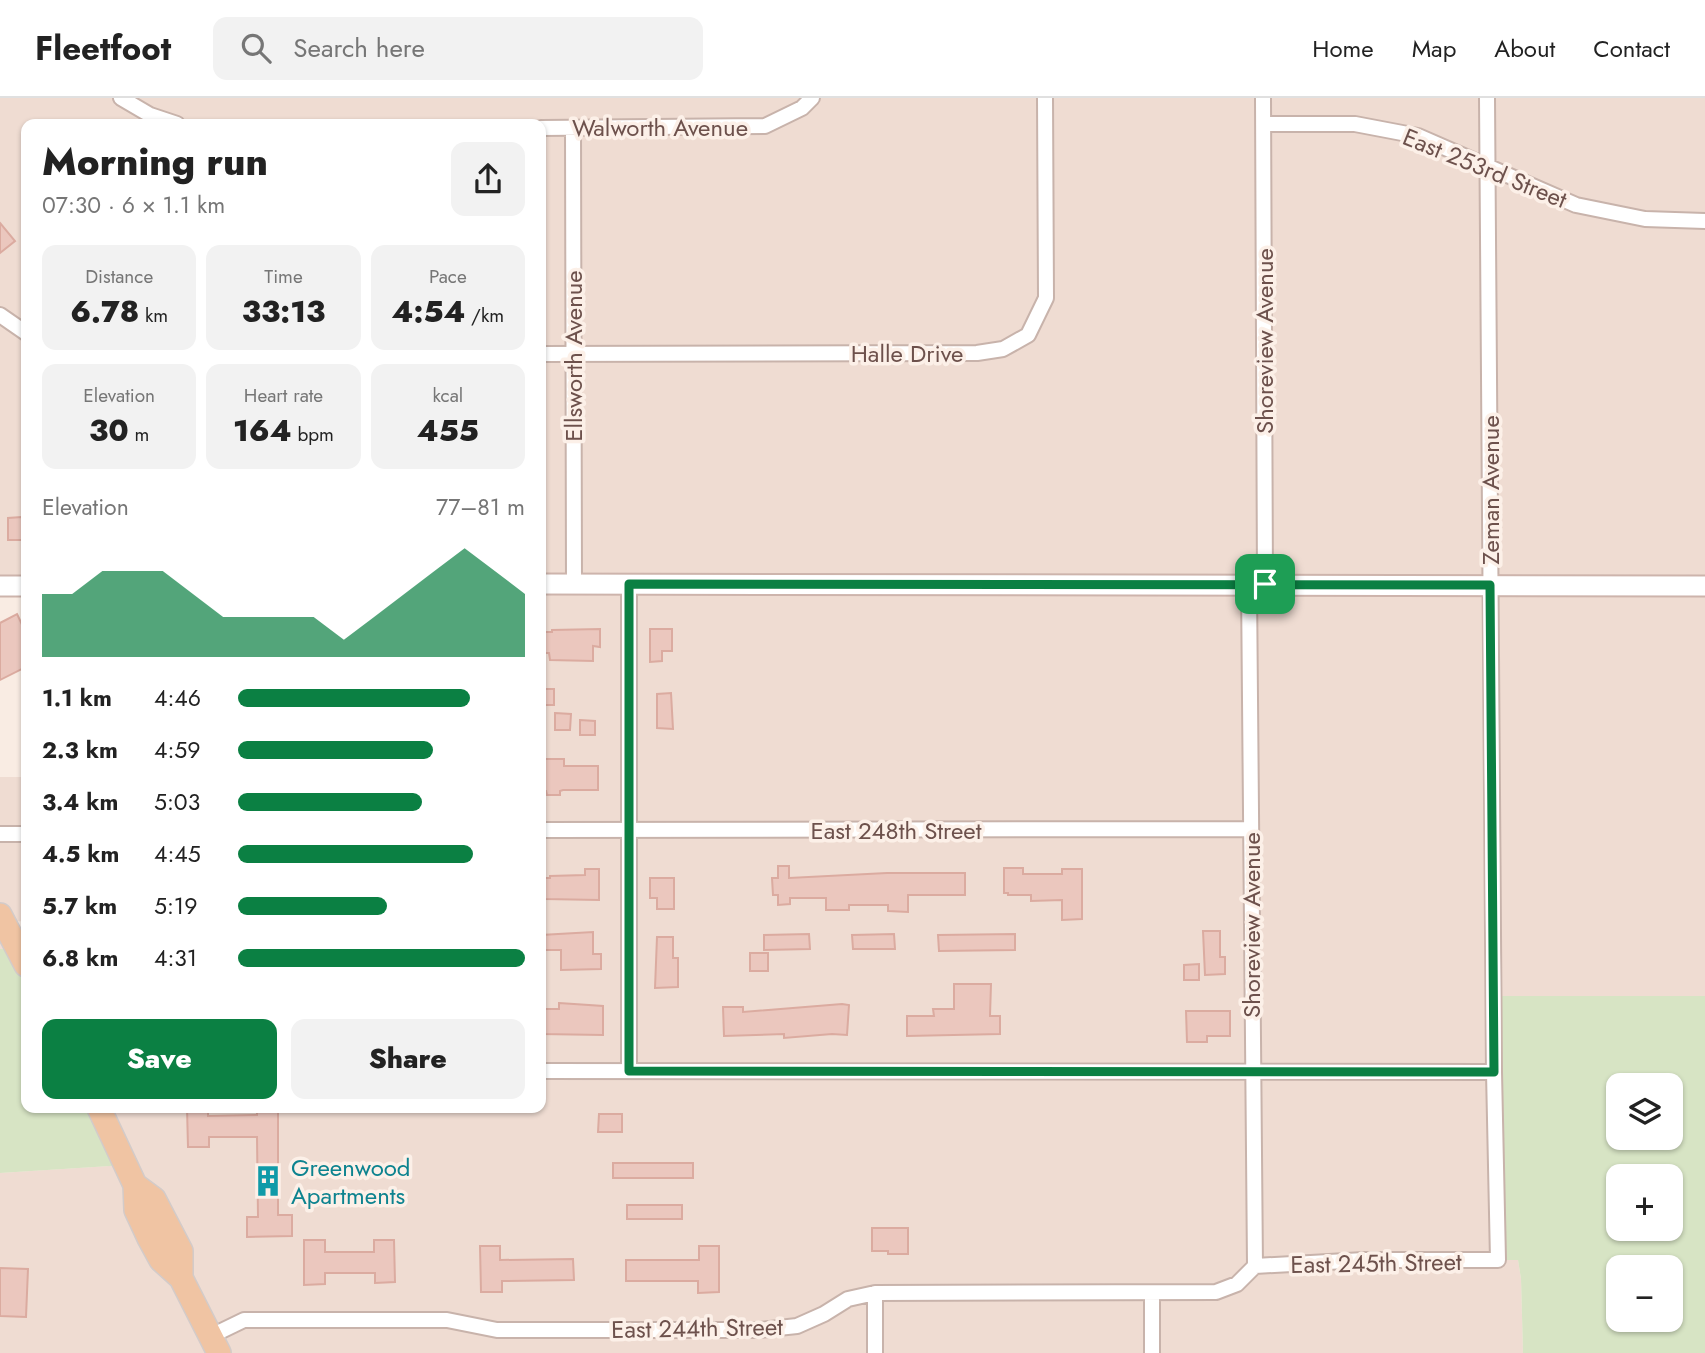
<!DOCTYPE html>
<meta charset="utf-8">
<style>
body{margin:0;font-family:Jost,sans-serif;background:#f2f2f2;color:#222;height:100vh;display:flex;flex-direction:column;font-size:26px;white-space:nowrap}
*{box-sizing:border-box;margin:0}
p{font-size:23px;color:#767676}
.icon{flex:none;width:38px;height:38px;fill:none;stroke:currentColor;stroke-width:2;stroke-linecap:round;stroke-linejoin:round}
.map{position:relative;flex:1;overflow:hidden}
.drawer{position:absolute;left:21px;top:21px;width:525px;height:994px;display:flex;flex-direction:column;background:#fff;border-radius:14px;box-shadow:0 2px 5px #0004}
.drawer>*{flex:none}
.tools{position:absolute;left:1606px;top:975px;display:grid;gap:14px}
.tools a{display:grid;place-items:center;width:77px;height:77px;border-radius:14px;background:#fff;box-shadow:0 2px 5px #0004;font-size:35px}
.pin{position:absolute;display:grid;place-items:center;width:60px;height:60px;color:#fff;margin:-30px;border-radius:14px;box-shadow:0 4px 10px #0006}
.round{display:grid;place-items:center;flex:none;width:74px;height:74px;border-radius:14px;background:#f2f2f2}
.overview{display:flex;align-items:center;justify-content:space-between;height:119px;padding:0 21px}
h1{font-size:38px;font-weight:800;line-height:52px}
.figures{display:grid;grid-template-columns:repeat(3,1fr);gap:10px;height:119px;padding:7px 21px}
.figures div{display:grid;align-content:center;border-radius:14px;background:#f2f2f2;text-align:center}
.figures b{font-size:30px;font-weight:800}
.figures small{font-size:19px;font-weight:400}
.figures p{font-size:19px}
.chart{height:196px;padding:14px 21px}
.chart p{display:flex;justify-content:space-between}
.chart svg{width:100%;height:126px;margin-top:7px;fill:#0b8043;opacity:.7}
.primary-button{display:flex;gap:14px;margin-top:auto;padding:14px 21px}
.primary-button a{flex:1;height:80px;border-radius:14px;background:#0b8043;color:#fff;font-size:28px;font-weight:800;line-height:80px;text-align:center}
.primary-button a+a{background:#f2f2f2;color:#222}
ul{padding:0 21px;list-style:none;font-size:23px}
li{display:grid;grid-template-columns:112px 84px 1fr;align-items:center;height:52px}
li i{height:18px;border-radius:9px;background:#0b8043}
header{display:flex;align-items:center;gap:42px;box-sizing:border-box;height:98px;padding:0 35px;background:#fff;border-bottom:2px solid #e0e0e0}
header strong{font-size:33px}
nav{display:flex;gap:38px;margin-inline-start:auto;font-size:24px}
.search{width:490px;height:63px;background:#f2f2f2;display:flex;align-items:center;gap:18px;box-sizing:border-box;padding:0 24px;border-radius:14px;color:#767676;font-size:26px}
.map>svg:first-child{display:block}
</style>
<header>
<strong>Fleetfoot</strong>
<div class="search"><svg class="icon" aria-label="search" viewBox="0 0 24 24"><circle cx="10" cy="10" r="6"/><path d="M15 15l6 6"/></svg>Search here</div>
<nav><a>Home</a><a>Map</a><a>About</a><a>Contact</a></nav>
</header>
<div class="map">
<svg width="1705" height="1255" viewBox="0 0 1705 1255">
<rect width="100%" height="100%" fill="#f9ece3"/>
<path fill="#efdcd2" d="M0,0h1705v898h-211l5,264h19l3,19 2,74h-1523v-180l125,-8 -26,-57h442v-984h-515v462h-26z
M0,679h26v144l-22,1 14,27h-18z"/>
<path fill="#d7e4c4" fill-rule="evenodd" d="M0,851h18l8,16v143h73l27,57 -126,8z
M1494,898h211v357h-182l-2,-74 -3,-19h-20zM1619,987h52v53h-52zM1619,1078h52v52h-52zM1619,1169h52v53h-52z"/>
<path fill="#ebc7be" stroke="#dbaba0" stroke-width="2" d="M0,125l15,18 -15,12z
M22,419l4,1v22h-18v-22z
M17,516l9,19v34l-26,13v-57z
M600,531v18l-7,-1v15l-43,-1 -1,-7h-6v-21h9v-2z
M650,531h22v22h-10v10l-12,1z
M541,591h13v16h-13z
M671,595l2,36 -16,-1v-34z
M555,615l16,1 -1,16h-15z
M580,622l15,1v14h-15z
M543,661h21v7h34v24h-35l-3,1v4h-13l-1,-4h-2z
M778,768h11v12l98,-5h78v22h-57v17l-20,-1v-6h-39v5h-23v-12h-36v6l-12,1v-10h-5l-1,-17h6z
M1004,770h19v6h39v-5h20v50l-20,1v-20l-31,1v-6h-23v-2h-4z
M585,771h14v31l-54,-1 -1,-21h6v-2l35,-1z
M650,780h24v31h-17v-11h-7z
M1203,833h17v26h5v17l-20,1z
M593,834v22h8v15l-40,1v-20h-20v-15z
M809,836l1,15 -46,1v-15z
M894,836l1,15h-42l-1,-14z
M1015,836v16l-76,1 -1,-16z
M657,839h16v21h5v29l-23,1z
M750,855h18v18h-18z
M1199,866v16h-15v-15z
M954,886h37l-1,32h10v18l-93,2v-20h27l-1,-7h21z
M559,905l44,3v29l-62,-1v-25h18z
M842,906l7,1 -2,30 -15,-1 -48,4v-4l-60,2 -1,-29h20v5z
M1186,913h44v25h-23v6h-20z
M187,1010h21v8l49,-1v-7h21v107h14v21l-45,1v-20h11l-1,-80h-48v10h-21z
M599,1016h23v18h-24z
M613,1065h80v15h-80z
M627,1107h55v14h-55z
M872,1130h36v26h-20v-3h-16z
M304,1142h21v12h49v-12h20l1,42 -20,1v-10h-50v11l-21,1z
M480,1148h20v14l73,-1 1,21 -72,1v11h-21z
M699,1148h20v46l-21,1v-12h-72v-21h73z
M0,1170l28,1 -2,48 -26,-1z"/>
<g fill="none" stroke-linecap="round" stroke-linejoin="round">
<defs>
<path id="street" d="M121,0l29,17 27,9
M1263,0l2,487
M1263,26h92l63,12 158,69 69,14 60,2
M541,30l224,-2 37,-18 10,-10
M573,30l1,456
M0,217l26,18
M541,256l436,-1 26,-4 25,-14 18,-37 -1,-200
M629,486v487
M1249,487l6,681
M541,732l710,-1
M0,736h26
M541,973l953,1
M1255,1168l109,-6h134l-4,-188 -7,-974
M1152,1195v60
M211,1238l33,-16h203l50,10h262l38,-4 27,-12 24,-15 27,-6 341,-1 21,-8 18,-18
M875,1255v-60"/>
<path id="secondary" d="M541,486l1164,2
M0,488h26"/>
<path id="primary" d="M0,817l26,50
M99,1010l36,77 1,25 13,28 12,22 20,18 38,75
M135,1087l19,14 27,52v27"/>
</defs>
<use href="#street" stroke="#c8b3ab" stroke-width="18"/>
<use href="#secondary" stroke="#cdb4ac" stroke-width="23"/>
<use href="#primary" stroke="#d3cbc9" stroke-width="26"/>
<use href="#street" stroke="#fff" stroke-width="14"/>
<use href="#secondary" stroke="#fff" stroke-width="19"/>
<use href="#primary" stroke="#f0c4a3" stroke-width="23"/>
</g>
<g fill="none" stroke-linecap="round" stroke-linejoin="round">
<defs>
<path id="route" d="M629,486l861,1 4,487 -865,-1z"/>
</defs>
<use href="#route" stroke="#fff" stroke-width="14"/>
<use href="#route" stroke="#0b8043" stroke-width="9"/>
</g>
<defs>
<symbol id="building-bare" viewBox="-9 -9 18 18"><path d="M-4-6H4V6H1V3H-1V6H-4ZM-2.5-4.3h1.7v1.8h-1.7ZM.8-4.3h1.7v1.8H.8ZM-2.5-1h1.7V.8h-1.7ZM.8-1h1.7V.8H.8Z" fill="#0f9aa8" stroke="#fcf0e8" stroke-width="2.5" paint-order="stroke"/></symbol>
</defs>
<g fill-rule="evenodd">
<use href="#building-bare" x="246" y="1061" width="44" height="44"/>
</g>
<g text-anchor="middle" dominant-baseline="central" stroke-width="7" stroke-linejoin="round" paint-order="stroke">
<g font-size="24" fill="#6d514c" stroke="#fcf0e8">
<text x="660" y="29">Walworth Avenue</text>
<text transform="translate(1485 70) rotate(22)">East 253rd Street</text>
<text transform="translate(1264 243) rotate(-90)">Shoreview Avenue</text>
<text x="907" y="255">Halle Drive</text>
<text transform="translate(573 258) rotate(-90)">Ellsworth Avenue</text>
<text transform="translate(1490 392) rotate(-90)">Zeman Avenue</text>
<text x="896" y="732">East 248th Street</text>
<text transform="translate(1251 827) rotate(-90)">Shoreview Avenue</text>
<text transform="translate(1376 1165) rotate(-1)">East 245th Street</text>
<text transform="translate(697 1230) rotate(-1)">East 244th Street</text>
</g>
<g font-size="24" fill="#0d838f" stroke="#fcf0e8" text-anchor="start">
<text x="291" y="1069">Greenwood<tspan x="291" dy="28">Apartments</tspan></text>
</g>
</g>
</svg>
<div class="tools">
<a><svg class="icon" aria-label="layers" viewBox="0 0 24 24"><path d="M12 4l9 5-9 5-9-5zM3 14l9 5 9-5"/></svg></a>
<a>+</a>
<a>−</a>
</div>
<div class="pin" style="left:1265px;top:486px;background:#1e9e55"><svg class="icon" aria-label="arrive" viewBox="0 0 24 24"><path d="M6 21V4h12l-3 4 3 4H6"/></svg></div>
<section class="drawer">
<div class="overview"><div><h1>Morning run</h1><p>07:30 · 6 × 1.1 km</p></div><a class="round"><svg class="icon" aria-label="share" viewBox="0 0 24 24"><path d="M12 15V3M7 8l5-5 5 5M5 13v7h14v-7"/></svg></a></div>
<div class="figures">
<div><p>Distance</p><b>6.78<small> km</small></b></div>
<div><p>Time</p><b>33:13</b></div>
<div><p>Pace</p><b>4:54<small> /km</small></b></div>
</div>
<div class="figures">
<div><p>Elevation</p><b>30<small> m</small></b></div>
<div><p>Heart rate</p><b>164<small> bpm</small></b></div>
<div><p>kcal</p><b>455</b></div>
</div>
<div class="chart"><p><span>Elevation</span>77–81 m</p>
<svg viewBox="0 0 160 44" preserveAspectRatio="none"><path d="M0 44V22L10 22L20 14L30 14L40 14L50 22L60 30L70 30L80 30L90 30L100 38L110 30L120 22L130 14L140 6L150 14L160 22V44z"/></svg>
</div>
<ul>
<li><b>1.1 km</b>4:46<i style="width:81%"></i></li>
<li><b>2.3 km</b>4:59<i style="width:68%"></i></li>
<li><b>3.4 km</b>5:03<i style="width:64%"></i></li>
<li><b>4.5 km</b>4:45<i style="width:82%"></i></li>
<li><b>5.7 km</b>5:19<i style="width:52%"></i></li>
<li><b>6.8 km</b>4:31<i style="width:100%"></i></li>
</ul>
<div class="primary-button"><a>Save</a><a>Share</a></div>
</section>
</div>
